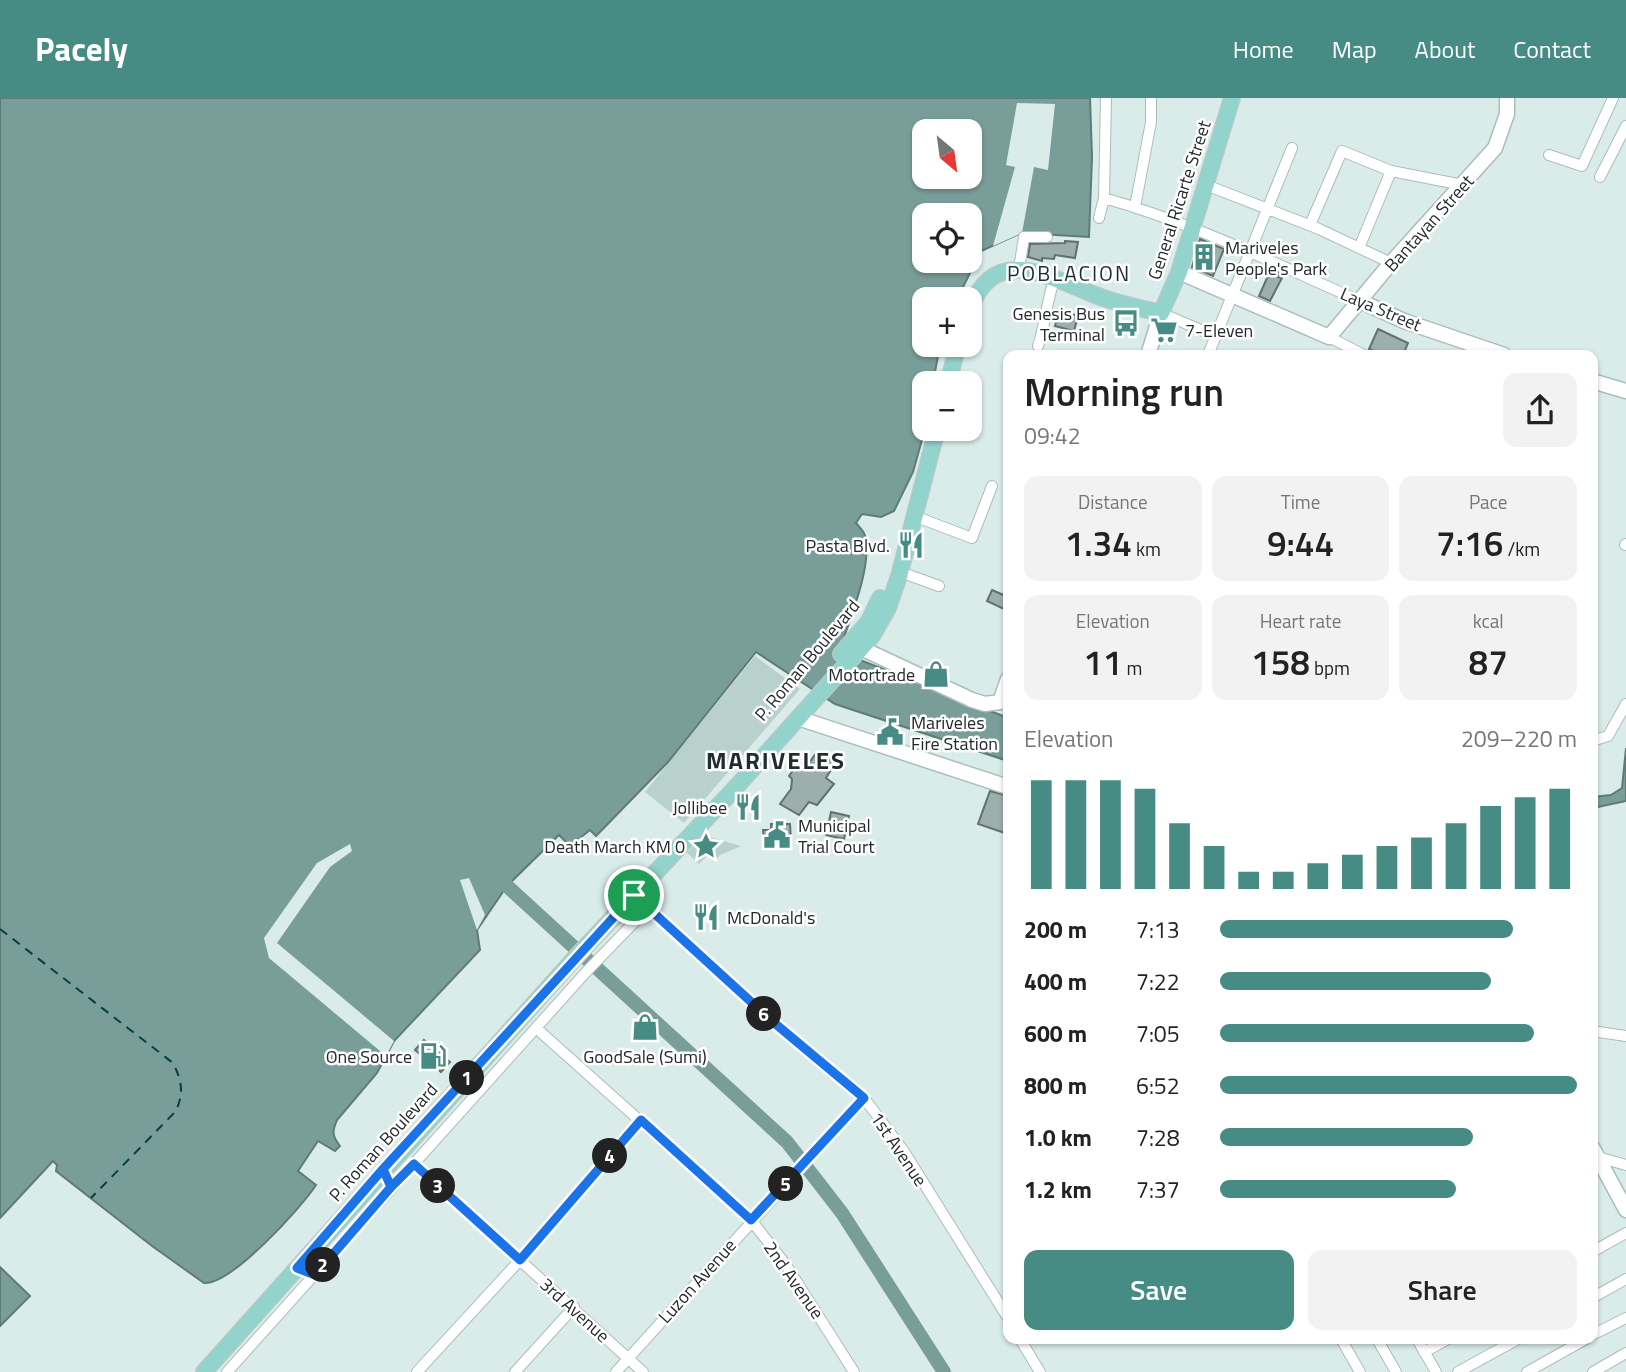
<!DOCTYPE html>
<meta charset="utf-8">
<style>
body{margin:0;font-family:"Titillium Web",sans-serif;background:#f2f2f2;color:#222;height:100vh;display:flex;flex-direction:column;font-size:26px;white-space:nowrap}
*{box-sizing:border-box;margin:0}
p{font-size:23px;color:#767676}
.icon{flex:none;width:38px;height:38px;fill:none;stroke:currentColor;stroke-width:2;stroke-linecap:round;stroke-linejoin:round}
.map{position:relative;flex:1;overflow:hidden}
.details{position:absolute;left:1003px;top:252px;width:595px;height:994px;display:flex;flex-direction:column;background:#fff;border-radius:14px;box-shadow:0 2px 5px #0004}
.details>*{flex:none}
.needle{width:46px;rotate:151deg}
.tools{position:absolute;left:912px;top:21px;display:grid;gap:14px}
.tools a{display:grid;place-items:center;width:70px;height:70px;border-radius:14px;background:#fff;box-shadow:0 2px 5px #0004;font-size:35px}
.pin{position:absolute;display:grid;place-items:center;width:60px;height:60px;color:#fff;margin:-30px;border:4px solid #fff;border-radius:50%;box-shadow:0 2px 7px #0007}
.km{position:absolute;width:35px;height:35px;margin:-18px;border-radius:50%;background:#222;color:#fff;font-size:19px;line-height:35px;text-align:center}
.round{display:grid;place-items:center;flex:none;width:74px;height:74px;border-radius:14px;background:#f2f2f2}
.summary{display:flex;align-items:center;justify-content:space-between;height:119px;padding:0 21px}
h1{font-size:38px;font-weight:600;line-height:52px}
.stats{display:grid;grid-template-columns:repeat(3,1fr);gap:10px;height:119px;padding:7px 21px}
.stats div{display:grid;align-content:center;border-radius:14px;background:#f2f2f2;text-align:center}
.stats b{font-size:35px;font-weight:600}
.stats small{font-size:19px;font-weight:400}
.stats p{font-size:19px}
.chart{height:196px;padding:14px 21px}
.chart p{display:flex;justify-content:space-between}
.chart svg{width:100%;height:126px;margin-top:7px;stroke:#468c84;stroke-width:6}
.button{display:flex;gap:14px;margin-top:auto;padding:14px 21px}
.button a{flex:1;height:80px;border-radius:14px;background:#468c84;color:#fff;font-size:28px;font-weight:600;line-height:80px;text-align:center}
.button a+a{background:#f2f2f2;color:#222}
ul{padding:0 21px;list-style:none;font-size:23px}
li{display:grid;grid-template-columns:112px 84px 1fr;align-items:center;height:52px}
li i{height:18px;border-radius:9px;background:#468c84}
header{display:flex;align-items:center;gap:42px;box-sizing:border-box;height:98px;padding:0 35px;background:#468c84;color:#fff}
header strong{font-size:33px}
nav{display:flex;gap:38px;margin-inline-start:auto;font-size:24px}
.map>svg:first-child{display:block}
</style>
<header>
<strong>Pacely</strong>
<nav><a>Home</a><a>Map</a><a>About</a><a>Contact</a></nav>
</header>
<div class="map">
<svg width="1626" height="1274" viewBox="0 0 1626 1274">
<rect width="100%" height="100%" fill="#daece9"/>
<path fill="#b8d1cd" d="M755,558l45,33 -116,134 -39,-31z
M703,737l38,11 -21,9 -4,5 -8,-5 -9,9 -12,-11z"/>
<path fill="#799e99" stroke="#5f7b77" stroke-width="2" fill-rule="evenodd" d="M0,0h1090l2,59 -3,80 -68,-4 -40,18 -24,48h-33v46h16l-7,38h-9l1,46 -12,43 -19,39 -13,6 -19,-3 -6,9c5,6 10,10 10,18 4,30 -15,74 -24,103l18,16 148,58v43l-173,-57 -79,-52 -88,110 -72,74 -6,-6 -20,16 -11,-11 -52,51 -30,44 3,20 -86,91 -17,32 -40,47c-5,11 -5,16 3,26l-5,5 -17,-10 -20,30 18,14c-15,23 -85,100 -112,98l-52,-37 -96,-75 1,-6 -4,-4 -53,57zM924,33h46v46h-46zM924,117h46v46h-46z
M1626,650v53l-33,7v-11l18,-2 11,-7z
M0,1169l30,29 -30,30z"/>
<path fill="#daece9" d="M1017,5l38,1 -7,66 -14,-3 -12,66 -29,13 22,-79 -9,-2z
M350,746l2,7 -22,16 -53,76 117,98 -8,15 -117,-98 -5,-20 53,-75z
M469,780l16,37 -8,15 -17,-50z"/>
<g fill="none" stroke-linecap="round" stroke-linejoin="round">
<path stroke="#799e99" stroke-width="14" d="M507,788l280,256 55,71 102,159"/>
<path stroke="#05413c" stroke-width="2" stroke-dasharray="9 7" stroke-linecap="butt" d="M0,831l173,134c9,18 11,29 3,48l-85,87"/>
</g>
<path fill="#9dafac" stroke="#60716e" stroke-width="2" d="M1200,141l24,10 -11,27 -21,-9z
M1065,143l13,1 -3,16 -20,-3 -1,4 -12,-1v3l-14,-4 2,-13 35,-1z
M1271,171l9,4 -2,4 4,1 -12,23 -11,-5z
M1059,212l19,6 -4,15 -19,-5z
M1378,231l30,14 -5,12h-20l-14,-6z
M992,492l16,7v14l-21,-10z
M817,654l18,11 -9,15 8,6 -17,21 -8,-3 -10,13 -19,-11 11,-15 1,-10 -3,-3 5,-7 3,2 4,-4h5z
M990,693l18,5v38l-30,-10z
M831,714l18,4 -5,23 -18,-4z
M771,726h19l1,16h-27l-1,-10h8z
M424,942l26,22 -9,10 -26,-22z"/>
<g fill="none" stroke-linecap="round" stroke-linejoin="round">
<defs>
<path id="street" d="M1549,57l33,11 31,-68
M1600,79l26,-51
M1206,87l113,44 72,34
M1104,100c89,25 172,66 256,103
M1135,109l16,-85v-24
M1099,120l5,-20 2,-100
M1310,127l32,-74 49,20 72,14
M1359,150l32,-77
M1019,171l5,-32h23
M1161,215l54,23
M1329,239l35,18
M1038,248c8,-23 8,-45 17,-68
M1208,257l84,-207
M914,418l58,22 20,-52
M1625,447l1,-1
M900,474l39,14
M1592,643l16,-5 18,-32
M634,797l138,126 92,77 39,52 105,168
M536,930l215,192 35,45 68,107
M1592,933l34,5
M1598,1059l28,8
M414,1066l229,208
M1592,1154l34,-19
M1592,1200l34,-19
M1592,1237l34,-17
M1020,1241l20,33
M1341,1241l19,33
M1377,1241l19,33
M1417,1241l19,33
M1424,1254l24,-13
M227,1274l360,-401 61,-63
M417,1274l103,-112 121,-140
M515,1274l59,-65
M616,1274l248,-274
M1458,1274l60,-33
M1527,1274l59,-33
M1593,1274l33,-19"/>
<path id="secondary" d="M1179,174l150,65 62,-74 104,-115 12,-34v-16
M1360,203l44,20 100,34
M1148,257l13,-42
M1592,283l34,10
M861,550l111,52 13,4 15,-2
M1000,604l8,-23
M798,620l210,69
M1592,1049l34,63"/>
<path id="primary" d="M970,211c25,-67 81,-31 128,-13 20,8 42,12 63,17l18,-41 53,-174
M948,285l10,-38
M841,556l28,-33 11,-23
M204,1274l370,-413 164,-174 134,-149 16,-28 11,-32 38,-147"/>
</defs>
<use href="#street" stroke="#abbdba" stroke-width="12"/>
<use href="#secondary" stroke="#abbdba" stroke-width="17"/>
<use href="#primary" stroke="#c6c7c7" stroke-width="18"/>
<use href="#street" stroke="#fff" stroke-width="10"/>
<use href="#secondary" stroke="#fff" stroke-width="14"/>
<use href="#primary" stroke="#92d3cc" stroke-width="16"/>
</g>
<g fill="none" stroke-linecap="round" stroke-linejoin="round">
<defs>
<path id="route" d="M634,797l-251,274 8,18 -76,88 -18,-7 86,-99 8,18 23,-23 106,96 121,-140 110,100 113,-122 -92,-77 -138,-126"/>
</defs>
<use href="#route" stroke="#fff" stroke-width="14"/>
<use href="#route" stroke="#1a73e8" stroke-width="9"/>
</g>
<defs>
<symbol id="building-bare" viewBox="-9 -9 18 18"><path d="M-4-6H4V6H1V3H-1V6H-4ZM-2.5-4.3h1.7v1.8h-1.7ZM.8-4.3h1.7v1.8H.8ZM-2.5-1h1.7V.8h-1.7ZM.8-1h1.7V.8H.8Z" fill="#468c84" stroke="#fff" stroke-width="2.5" paint-order="stroke"/></symbol>
<symbol id="bus-bare" viewBox="-9 -9 18 18"><path d="M-5-6H5V4H4V6H2V4H-2V6H-4V4H-5ZM-3.5-4V0h7V-4ZM-3.5 1.2v1.5H-2V1.2ZM2 1.2v1.5H3.5V1.2Z" fill="#468c84" stroke="#fff" stroke-width="2.5" paint-order="stroke"/></symbol>
<symbol id="supermarket-bare" viewBox="-9 -9 18 18"><path d="M-6-5.5h2.5l.6 2H6L4.5 2H-2.5L-4.4-4H-6ZM-1.5 3.2a1.3 1.3 0 1 0 .1 0ZM3 3.2a1.3 1.3 0 1 0 .1 0Z" fill="#468c84" stroke="#fff" stroke-width="2.5" paint-order="stroke"/></symbol>
<symbol id="restaurant-bare" viewBox="-9 -9 18 18"><path d="M-5-6h1v4h1v-4h1v4h1v-4h1v5L-1.5 .5V6h-2V.5L-5-1ZM5-6V6H3V1.5H1.5Q1.5-4 5-6Z" fill="#468c84" stroke="#fff" stroke-width="2.5" paint-order="stroke"/></symbol>
<symbol id="shop-bare" viewBox="-9 -9 18 18"><path d="M-5-2.5h2.3a2.7 3.5 0 0 1 5.4 0H5L5.5 6h-11ZM-1.5-2.5h3a1.5 2.3 0 0 0-3 0Z" fill="#468c84" stroke="#fff" stroke-width="2.5" paint-order="stroke"/></symbol>
<symbol id="civic-bare" viewBox="-9 -9 18 18"><path d="M-.6-6.5H3V-4.5H.6V-3L4-1V1h2V6H-6V1h2V-1L-.6-3ZM-1.2 2.5V6h2.4V2.5Z" fill="#468c84" stroke="#fff" stroke-width="2.5" paint-order="stroke"/></symbol>
<symbol id="sight-bare" viewBox="-9 -9 18 18"><path d="M0-6L1.8-2.2L6-1.7L2.9 1.2L3.7 5.4L0 3.3L-3.7 5.4L-2.9 1.2L-6-1.7L-1.8-2.2Z" fill="#468c84" stroke="#fff" stroke-width="2.5" paint-order="stroke"/></symbol>
<symbol id="fuel-bare" viewBox="-9 -9 18 18"><path d="M-5.5-6h7V0h2V4h1.3V-2.5L3-4.5l.8-.8L6-3V5H2.5V1h-1V6h-7ZM-4.2-4.7v3.2H.2V-4.7Z" fill="#468c84" stroke="#fff" stroke-width="2.5" paint-order="stroke"/></symbol>
</defs>
<g fill-rule="evenodd">
<use href="#building-bare" x="1185" y="140" width="38" height="38"/>
<use href="#bus-bare" x="1107" y="206" width="38" height="38"/>
<use href="#supermarket-bare" x="1145" y="213" width="38" height="38"/>
<use href="#restaurant-bare" x="892" y="428" width="38" height="38"/>
<use href="#shop-bare" x="917" y="557" width="38" height="38"/>
<use href="#civic-bare" x="871" y="615" width="38" height="38"/>
<use href="#restaurant-bare" x="729" y="690" width="38" height="38"/>
<use href="#civic-bare" x="758" y="718" width="38" height="38"/>
<use href="#sight-bare" x="687" y="729" width="38" height="38"/>
<use href="#restaurant-bare" x="687" y="800" width="38" height="38"/>
<use href="#shop-bare" x="626" y="910" width="38" height="38"/>
<use href="#fuel-bare" x="414" y="939" width="38" height="38"/>
</g>
<g text-anchor="middle" dominant-baseline="central" stroke-width="5" stroke-linejoin="round" paint-order="stroke">
<g font-size="18" fill="#222928" stroke="#fff">
<text transform="translate(1179 102) rotate(-72)">General Ricarte Street</text>
<text transform="translate(1429 125) rotate(-48)">Bantayan Street</text>
<text transform="translate(1381 211) rotate(23)">Laya Street</text>
<text transform="translate(807 562) rotate(-50)">P. Roman Boulevard</text>
<text transform="translate(383 1044) rotate(-48)">P. Roman Boulevard</text>
<text transform="translate(899 1051) rotate(56)">1st Avenue</text>
<text transform="translate(794 1182) rotate(55)">2nd Avenue</text>
<text transform="translate(697 1183) rotate(-48)">Luzon Avenue</text>
<text transform="translate(575 1212) rotate(42)">3rd Avenue</text>
</g>
<g font-size="18" fill="#222928" stroke="#fff" text-anchor="end">
<text x="1225" y="149" text-anchor="start">Mariveles<tspan x="1225" dy="21">People's Park</tspan></text>
<text x="1105" y="215">Genesis Bus<tspan x="1105" dy="21">Terminal</tspan></text>
<text x="1185" y="232" text-anchor="start">7-Eleven</text>
<text x="890" y="447">Pasta Blvd.</text>
<text x="915" y="576">Motortrade</text>
<text x="911" y="624" text-anchor="start">Mariveles<tspan x="911" dy="21">Fire Station</tspan></text>
<text x="727" y="709">Jollibee</text>
<text x="798" y="727" text-anchor="start">Municipal<tspan x="798" dy="21">Trial Court</tspan></text>
<text x="685" y="748">Death March KM 0</text>
<text x="727" y="819" text-anchor="start">McDonald's</text>
<text x="412" y="958">One Source</text>
<text x="645" y="958" text-anchor="middle">GoodSale (Sumi)</text>
</g>
<g font-size="21" letter-spacing="2" fill="#1f2e2c" stroke="#fff">
<text x="1069" y="175">POBLACION</text>
</g>
<g font-size="24" font-weight="bold" letter-spacing="2" fill="#1f2e2c" stroke="#fff">
<text x="776" y="662">MARIVELES</text>
</g>
</g>
</svg>
<div class="tools">
<a><svg class="needle" viewBox="-14 -14 28 28"><path d="M0-13l5 13h-10z" fill="#e53935"/><path d="M0 13l5-13h-10z" fill="#767676"/></svg></a>
<a><svg class="icon" aria-label="locate" viewBox="0 0 24 24"><circle cx="12" cy="12" r="6"/><path d="M12 2v4M12 18v4M2 12h4M18 12h4"/></svg></a>
<a>+</a>
<a>−</a>
</div>
<div class="pin" style="left:634px;top:797px;background:#1e9e55"><svg class="icon" aria-label="arrive" viewBox="0 0 24 24"><path d="M6 21V4h12l-3 4 3 4H6"/></svg></div>
<b class="km" style="left:467px;top:980px">1</b>
<b class="km" style="left:323px;top:1167px">2</b>
<b class="km" style="left:438px;top:1088px">3</b>
<b class="km" style="left:610px;top:1058px">4</b>
<b class="km" style="left:786px;top:1086px">5</b>
<b class="km" style="left:764px;top:916px">6</b>
<section class="details">
<div class="summary"><div><h1>Morning run</h1><p>09:42</p></div><a class="round"><svg class="icon" aria-label="share" viewBox="0 0 24 24"><path d="M12 15V3M7 8l5-5 5 5M5 13v7h14v-7"/></svg></a></div>
<div class="stats">
<div><p>Distance</p><b>1.34<small> km</small></b></div>
<div><p>Time</p><b>9:44</b></div>
<div><p>Pace</p><b>7:16<small> /km</small></b></div>
</div>
<div class="stats">
<div><p>Elevation</p><b>11<small> m</small></b></div>
<div><p>Heart rate</p><b>158<small> bpm</small></b></div>
<div><p>kcal</p><b>87</b></div>
</div>
<div class="chart"><p><span>Elevation</span>209–220 m</p>
<svg viewBox="0 0 160 44" preserveAspectRatio="none"><path d="M5 44V6M15 44V6M25 44V6M35 44V9M45 44V21M55 44V29M65 44V38M75 44V38M85 44V35M95 44V32M105 44V29M115 44V26M125 44V21M135 44V15M145 44V12M155 44V9"/></svg>
</div>
<ul>
<li><b>200 m</b>7:13<i style="width:82%"></i></li>
<li><b>400 m</b>7:22<i style="width:76%"></i></li>
<li><b>600 m</b>7:05<i style="width:88%"></i></li>
<li><b>800 m</b>6:52<i style="width:100%"></i></li>
<li><b>1.0 km</b>7:28<i style="width:71%"></i></li>
<li><b>1.2 km</b>7:37<i style="width:66%"></i></li>
</ul>
<div class="button"><a>Save</a><a>Share</a></div>
</section>
</div>
